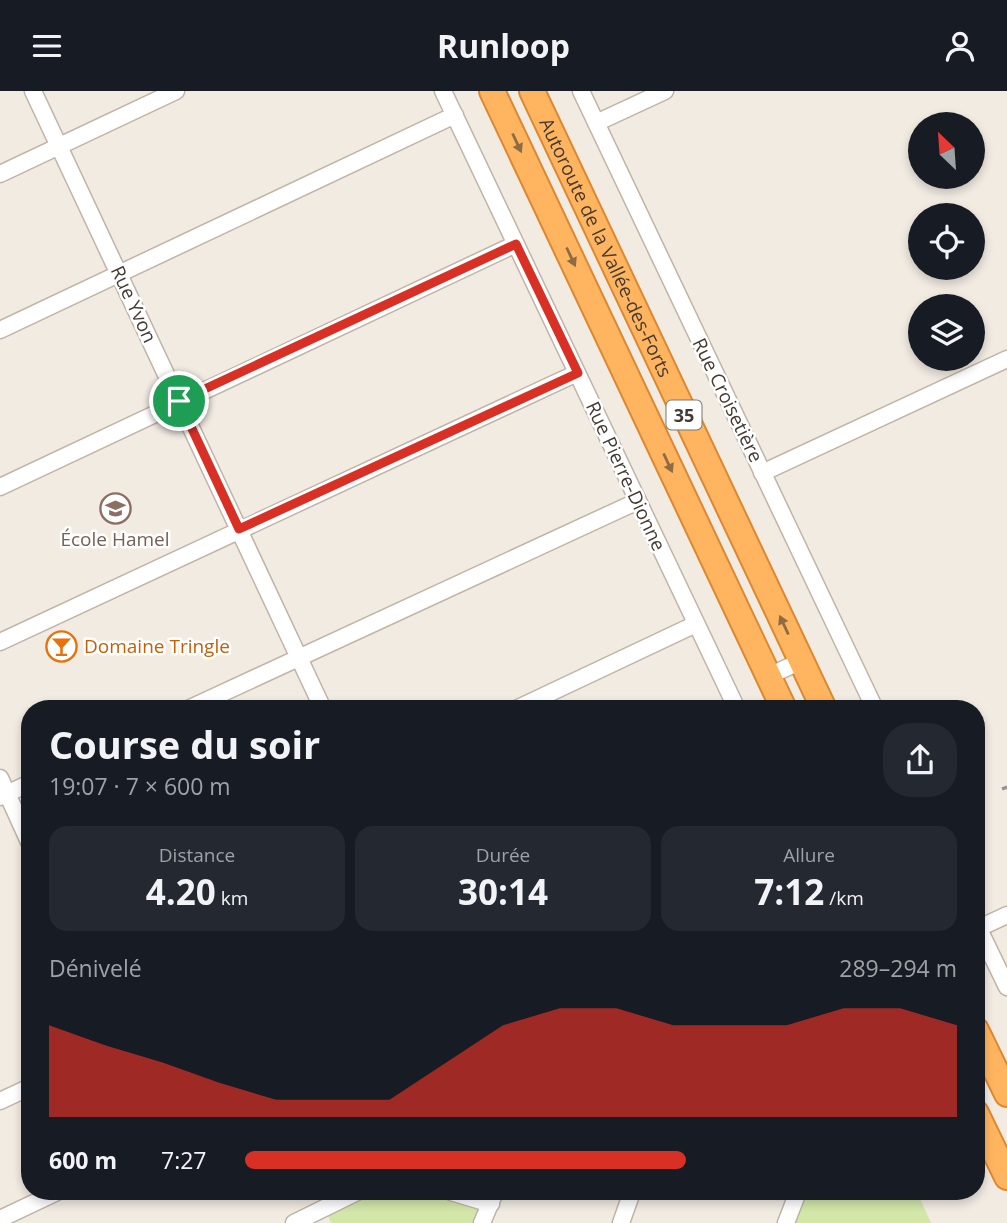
<!DOCTYPE html>
<html lang="fr">
<meta charset="utf-8">
<style>
body{margin:0;font-family:"Open Sans",sans-serif;background:#242831;color:#f1f3f6;height:100vh;display:flex;flex-direction:column;font-size:26px;white-space:nowrap}
*{box-sizing:border-box;margin:0}
p{font-size:23px;color:#9ea1a6}
.icon{flex:none;width:38px;height:38px;fill:none;stroke:currentColor;stroke-width:2;stroke-linecap:round;stroke-linejoin:round}
.map{position:relative;flex:1;overflow:hidden}
.details{position:absolute;left:21px;top:609px;width:964px;height:500px;display:flex;flex-direction:column;background:#171b24;border-radius:28px;box-shadow:0 4px 10px #0003}
.details>*{flex:none}
.needle{width:46px;rotate:335deg}
.tools{position:absolute;left:908px;top:21px;display:grid;gap:14px}
.tools a{display:grid;place-items:center;width:77px;height:77px;border-radius:50%;background:#171b24;box-shadow:0 4px 10px #0003;font-size:35px}
.pin{position:absolute;display:grid;place-items:center;width:60px;height:60px;color:#fff;margin:-30px;border:4px solid #fff;border-radius:50%;box-shadow:0 2px 7px #0007}
.round{display:grid;place-items:center;flex:none;width:74px;height:74px;border-radius:28px;background:#242831}
.summary{display:flex;align-items:center;justify-content:space-between;height:119px;padding:0 28px}
h1{font-size:38px;font-weight:700;line-height:52px}
.stats{display:grid;grid-template-columns:repeat(3,1fr);gap:10px;height:119px;padding:7px 28px}
.stats div{display:grid;align-content:center;border-radius:18px;background:#242831;text-align:center}
.stats b{font-size:35px;font-weight:700}
.stats small{font-size:19px;font-weight:400}
.stats p{font-size:19px}
.chart{height:196px;padding:14px 28px}
.chart p{display:flex;justify-content:space-between}
.chart svg{width:100%;height:126px;margin-top:7px;fill:#d93025;opacity:.7}
ul{padding:0 28px;list-style:none;font-size:23px}
li{display:grid;grid-template-columns:112px 84px 1fr;align-items:center;height:52px}
li i{height:18px;border-radius:9px;background:#d93025}
header{display:flex;justify-content:space-between;align-items:center;height:91px;padding:0 28px;background:#171b24;font-size:32px;font-weight:700}
.map>svg:first-child{display:block}
</style>
<header><svg class="icon" aria-label="menu" viewBox="0 0 24 24"><path d="M4 6h16M4 12h16M4 18h16"/></svg>Runloop<svg class="icon" aria-label="person" viewBox="0 0 24 24"><circle cx="12" cy="8" r="4"/><path d="M4 21q1-7 8-7t8 7"/></svg></header>
<div class="map">
<svg width="1007" height="1132" viewBox="0 0 1007 1132">
<rect width="100%" height="100%" fill="#f1ebe2"/>
<path fill="#d3e7a9" d="M360,1101h93l38,12 -8,19h-152l-6,-14z
M803,1101h114l14,31h-138z"/>
<g fill="none" stroke-linecap="round" stroke-linejoin="round">
<defs>
<path id="minor" d="M33,0l290,618
M443,0l294,618
M581,0l294,618
M596,32l69,-32
M0,83l176,-83
M0,239l455,-215
M762,382l245,-114
M0,396l516,-243
M0,551l577,-269
M769,585l32,-15
M188,618l450,-208
M516,618l180,-85
M0,687l30,66
M0,706l30,-14
M976,832l31,64
M979,837l28,-13
M0,1010l30,-14
M451,1101l40,12
M0,1128l57,-27
M294,1132l63,-31
M482,1132l13,-31
M621,1132l11,-31
M786,1132l12,-31"/>
<g id="highway">
<path d="M492,0l292,618"/>
<path id="s1" d="M532,0l292,618"/>
<path d="M976,939l31,64"/>
<path d="M976,1022l31,64"/>
</g>
</defs>
<use href="#minor" stroke="#c0b4a8" stroke-width="19"/>
<use href="#highway" stroke="#de872f" stroke-width="28"/>
<use href="#minor" stroke="#fff" stroke-width="16"/>
<use href="#highway" stroke="#ffb55f" stroke-width="24"/>
<path stroke="#939393" stroke-width="3.5" stroke-dasharray="9 9" stroke-linecap="butt" d="M1002,698l5,-2"/>
</g>
<defs><path id="oneway-solid" d="M-6-.8H1V-3.2L6.5 0L1 3.2V.8H-6Z" transform="scale(1.75)"/></defs>
<g fill="#8e6b45">
<use href="#oneway-solid" transform="translate(517 52) rotate(65)"/>
<use href="#oneway-solid" transform="translate(571 166) rotate(65)"/>
<use href="#oneway-solid" transform="translate(668 372) rotate(65)"/>
<use href="#oneway-solid" transform="translate(784 534) rotate(-115)"/>
</g>
<g fill="none" stroke-linecap="round" stroke-linejoin="round">
<defs>
<path id="route" d="M516,153l62,129 -339,156 -60,-128z"/>
</defs>
<use href="#route" stroke="#fff" stroke-width="14"/>
<use href="#route" stroke="#d93025" stroke-width="9"/>
</g>
<defs>
<symbol id="school-ring" viewBox="-11 -11 22 22"><circle r="9.5" fill="#fff" stroke="#8d6e63" stroke-width="1.5"/><path d="M0-5L7-2L0 1L-7-2ZM-4 1L0 2.5L4 1V4Q0 6-4 4Z" fill="#8d6e63"/></symbol>
<symbol id="bar-ring" viewBox="-11 -11 22 22"><circle r="9.5" fill="#fff" stroke="#e8710a" stroke-width="1.5"/><path d="M-6-5H6L.8 .8V4.5H3.5V6h-7V4.5H-.8V.8Z" fill="#e8710a"/></symbol>
</defs>
<g fill-rule="evenodd">
<use href="#school-ring" x="98" y="400" width="35" height="35"/>
<use href="#bar-ring" x="44" y="538" width="35" height="35"/>
</g>
<g text-anchor="middle" dominant-baseline="central" stroke-width="5" stroke-linejoin="round" paint-order="stroke">
<rect fill="#fff" stroke="#7b7570" stroke-width="2" x="666.5" y="309.5" width="35" height="29" rx="5"/>
<g font-size="18" font-weight="bold" fill="#433a33">
<text x="684" y="324">35</text>
</g>
<g font-size="19" fill="#433a33" stroke="#fff">
<text stroke="none"><textPath href="#s1" startOffset="173">Autoroute de la Vallée-des-Forts</textPath></text>
<text transform="translate(134 213) rotate(65)">Rue Yvon</text>
<text transform="translate(728 309) rotate(64)">Rue Croisetière</text>
<text transform="translate(626 385) rotate(65)">Rue Pierre-Dionne</text>
</g>
<g font-size="19" fill="#785e54" stroke="#fff">
<text x="115" y="448">École Hamel</text>
</g>
<g font-size="19" fill="#c56008" stroke="#fff" text-anchor="start">
<text x="84" y="555">Domaine Tringle</text>
</g>
</g>
</svg>
<div class="tools">
<a><svg class="needle" viewBox="-14 -14 28 28"><path d="M0-13l5 13h-10z" fill="#e53935"/><path d="M0 13l5-13h-10z" fill="#9ea1a6"/></svg></a>
<a><svg class="icon" aria-label="locate" viewBox="0 0 24 24"><circle cx="12" cy="12" r="6"/><path d="M12 2v4M12 18v4M2 12h4M18 12h4"/></svg></a>
<a><svg class="icon" aria-label="layers" viewBox="0 0 24 24"><path d="M12 4l9 5-9 5-9-5zM3 14l9 5 9-5"/></svg></a>
</div>
<div class="pin" style="left:179px;top:310px;background:#1e9e55"><svg class="icon" aria-label="arrive" viewBox="0 0 24 24"><path d="M6 21V4h12l-3 4 3 4H6"/></svg></div>
<section class="details">
<div class="summary"><div><h1>Course du soir</h1><p>19:07 · 7 × 600 m</p></div><a class="round"><svg class="icon" aria-label="share" viewBox="0 0 24 24"><path d="M12 15V3M7 8l5-5 5 5M5 13v7h14v-7"/></svg></a></div>
<div class="stats">
<div><p>Distance</p><b>4.20<small> km</small></b></div>
<div><p>Durée</p><b>30:14</b></div>
<div><p>Allure</p><b>7:12<small> /km</small></b></div>
</div>
<div class="chart"><p><span>Dénivelé</span>289–294 m</p>
<svg viewBox="0 0 160 44" preserveAspectRatio="none"><path d="M0 44V12L10 19L20 25L30 32L40 38L50 38L60 38L70 25L80 12L90 6L100 6L110 12L120 12L130 12L140 6L150 6L160 12V44z"/></svg>
</div>
<ul>
<li><b>600 m</b>7:27<i style="width:62%"></i></li>
</ul>
</section>
</div>
